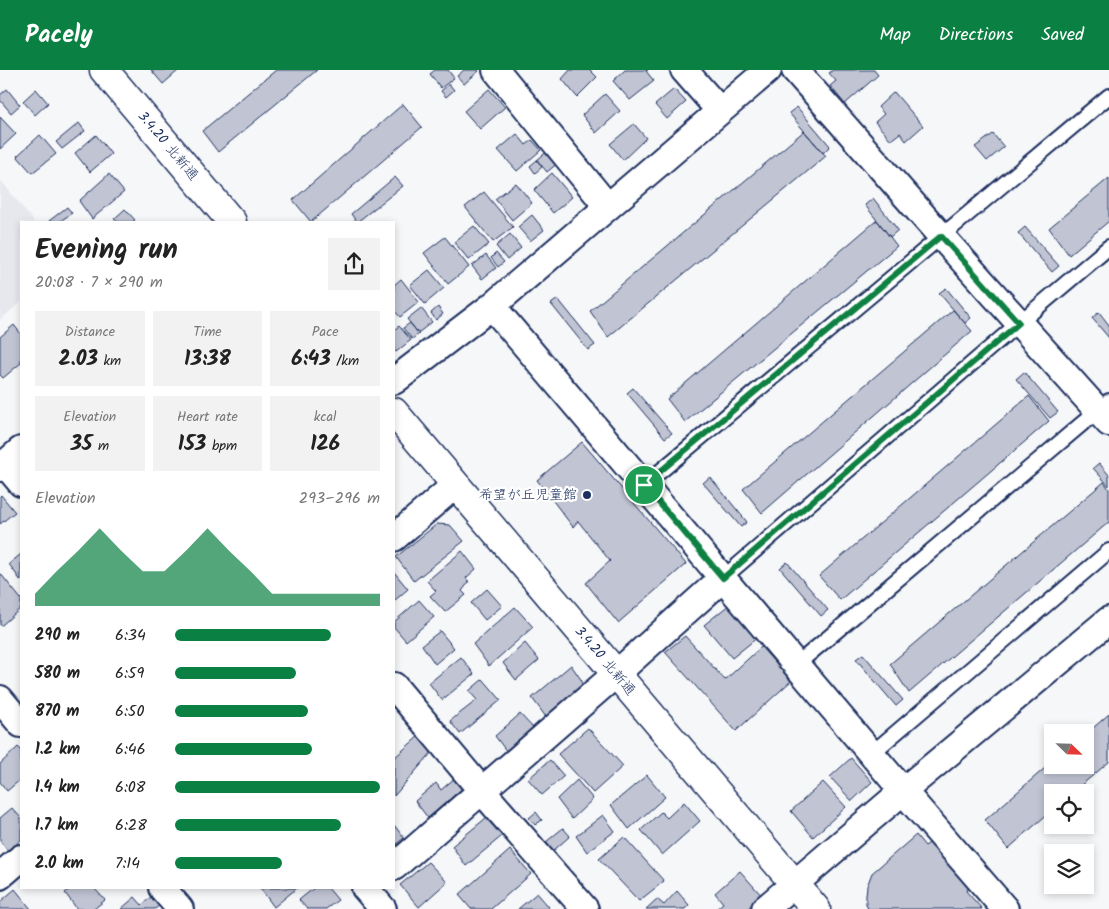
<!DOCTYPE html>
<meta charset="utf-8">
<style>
body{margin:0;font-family:Kalam,"Klee One",sans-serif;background:#f2f2f2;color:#222;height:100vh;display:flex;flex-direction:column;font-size:19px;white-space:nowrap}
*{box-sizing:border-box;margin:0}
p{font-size:16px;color:#767676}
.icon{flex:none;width:28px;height:28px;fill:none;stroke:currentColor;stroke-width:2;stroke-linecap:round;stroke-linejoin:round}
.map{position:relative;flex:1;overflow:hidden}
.drawer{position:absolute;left:20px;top:151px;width:375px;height:668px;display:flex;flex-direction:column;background:#fff;border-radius:0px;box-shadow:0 2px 8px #0003}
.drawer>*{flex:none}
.needle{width:32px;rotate:113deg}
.buttons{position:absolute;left:1044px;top:654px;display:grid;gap:10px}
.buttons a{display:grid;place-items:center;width:50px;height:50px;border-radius:0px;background:#fff;box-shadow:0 2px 8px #0003;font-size:25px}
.pin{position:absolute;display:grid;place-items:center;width:42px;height:42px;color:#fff;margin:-21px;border:2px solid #fff;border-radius:50%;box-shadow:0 1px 5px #0007}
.round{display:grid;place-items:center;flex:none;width:52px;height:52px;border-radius:0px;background:#f2f2f2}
.headline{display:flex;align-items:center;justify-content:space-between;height:85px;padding:0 15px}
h1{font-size:28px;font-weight:700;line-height:38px}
.stats{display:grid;grid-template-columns:repeat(3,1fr);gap:8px;height:85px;padding:5px 15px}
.stats div{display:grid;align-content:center;border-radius:0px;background:#f2f2f2;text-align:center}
.stats b{font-size:21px;font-weight:700}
.stats small{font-size:14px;font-weight:400}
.stats p{font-size:14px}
.chart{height:140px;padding:10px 15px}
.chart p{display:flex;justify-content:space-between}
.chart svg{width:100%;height:90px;margin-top:5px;fill:#0b8043;opacity:.7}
ul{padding:0 15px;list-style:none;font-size:16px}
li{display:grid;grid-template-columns:80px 60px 1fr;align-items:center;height:38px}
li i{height:12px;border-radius:6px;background:#0b8043}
header{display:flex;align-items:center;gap:30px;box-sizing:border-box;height:70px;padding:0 25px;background:#0b8043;color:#fff}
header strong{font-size:24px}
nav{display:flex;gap:28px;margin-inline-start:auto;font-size:18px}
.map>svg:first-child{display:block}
</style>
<header>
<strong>Pacely</strong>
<nav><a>Map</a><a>Directions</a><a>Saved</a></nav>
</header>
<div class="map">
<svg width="1109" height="839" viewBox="0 0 1109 839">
<rect width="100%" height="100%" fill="#f6f7f9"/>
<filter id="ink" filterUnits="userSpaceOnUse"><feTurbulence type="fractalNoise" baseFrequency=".02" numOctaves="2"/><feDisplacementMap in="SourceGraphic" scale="10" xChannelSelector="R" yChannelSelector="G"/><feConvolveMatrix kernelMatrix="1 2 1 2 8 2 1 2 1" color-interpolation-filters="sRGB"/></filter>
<g filter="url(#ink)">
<path fill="#e6e8ee" d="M0,109l34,43h-13v80l-21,18z"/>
<path fill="#c0c4d3" stroke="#1b2f5e" d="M151,0h28l-16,14z
M276,0h41l-99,82 -16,-21z
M435,0h13l6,8 -13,10 -11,-14z
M464,0h14l1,1 -15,13 -7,-8z
M570,0h20l7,7 -20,20 -15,-18z
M625,0h23l-2,1 8,10 -24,19 -17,-19z
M833,0h41l4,5 -33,29 -15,-18 6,-5 -7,-8z
M449,14l5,6 -8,7 -5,-6z
M7,19l13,16 -9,8 -11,-13v-5z
M36,19l12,14 -13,12 -12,-14z
M489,19l16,18 -25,22 -16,-18z
M674,19l12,13 -19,17 -12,-14z
M894,22l29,34 -17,15 -6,-8 -9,7 -16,-18 9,-8 -6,-7z
M605,24l15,17 -24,22 -14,-18z
M403,34l19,23 -111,95 -18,-22z
M797,37l33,39 -7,7 -34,-40z
M0,47l16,17 -16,15z
M79,53l6,8 -23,18 -6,-7z
M634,54l12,14 -23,22 -13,-16z
M804,61l22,25 -218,181 -18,-26z
M517,64l9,11 6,-5 9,10 -24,21 -19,-21z
M993,64l11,13 -17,14 -12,-14z
M40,65l16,19 -24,19 -15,-17z
M96,65l15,19 -21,18 -15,-19z
M549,80l10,12 -12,10 -10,-12z
M537,90l5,7 -7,6 -5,-7z
M552,103l20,24 -19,16 -19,-23z
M109,104l15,18 -32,27 -13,-18z
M395,107l8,9 -46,36 -6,-8z
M1109,108v43l-40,34 -20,-27z
M516,113l16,20 -20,17 -17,-21z
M484,122l29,35 -20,15 -28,-35z
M873,128l25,32 -8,7 -25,-32z
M67,137l5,6 -13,9h-10v-1z
M125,139l10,11 -3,2h-14l-4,-3z
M532,145l12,15 -14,11 -12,-14z
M877,150l20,26 -212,176 -18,-23z
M474,156l15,18 -20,16 -15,-18z
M1025,157l34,39 -7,6 -34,-39z
M510,164l11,14 -14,12 -11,-14z
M445,167l24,30 -21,17 -24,-31z
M496,183l8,9 -6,5 -7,-9z
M486,185l10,13 -14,11 -10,-13z
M429,200l15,18 -19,16 -15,-19z
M401,209l18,23 -19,15 -6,-7v-25z
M946,218l25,30 -6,5 -26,-30z
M558,229l37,46 -7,5 -37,-46z
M438,237l5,7 -7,6 -5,-7z
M421,238l11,14 -14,11 -11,-14z
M953,240l19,21 -210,182 -19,-24z
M1099,242l10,13v13l-17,-20z
M410,253l9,11 -7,5 -9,-11z
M14,255l7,9v29l-18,15 -3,-3v-38z
M399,256l12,14 -15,12 -2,-2v-20z
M1024,302l34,40 -8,6 -34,-39z
M633,318l39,45 -7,5 -38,-45z
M1029,326l20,25 -209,179 -21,-24z
M582,372l104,122 -68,59 -32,-40 24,-22 -32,-40 -5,6 -36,-47z
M1099,393l10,12v11l-16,-18z
M710,407l37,45 -6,5 -38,-44z
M1104,412l5,7v33l-200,171 -19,-29z
M1,425l14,17 -15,12v-28z
M437,454l13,1 14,16 -50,40 -18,-24z
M462,481l14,18 -10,9 3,4 -7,9 4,4 -21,17 -15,-16 6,-5 -9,-10z
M21,484v27l-12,-17z
M787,492l41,48 -7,6 -41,-48z
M394,502l14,17 -14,12z
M0,503l21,26v9l-19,17h-2z
M487,519l15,17 -17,14 -14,-17z
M419,530l15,17 -28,24 -12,-14v-5z
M730,534l28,33 -26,21 -28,-33z
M515,537l18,20 -44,39 -16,-22z
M440,561l14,17 -19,16 -13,-19z
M685,566l40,44 36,-33 30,34 -55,50 -71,-79z
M525,573l14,17 -23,20 -13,-17z
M863,584l40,46 -7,6 -40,-47z
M461,587l13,17 -32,26 -13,-17z
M571,595l11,16 -1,9 -35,27 -14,-19z
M483,609l18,21 -41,34 -10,-13 27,-21 -8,-9z
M520,644l14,15 -27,23 -12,-16z
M1109,644v48l-36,30h-21v18l-44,39 -23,-29 67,-58v3h33v-30z
M588,658l35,38 -30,27 -35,-39z
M420,665l13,16 -39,45v-38z
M18,677l3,3v29l-14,12 -7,-9v-18z
M851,688l21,24 -20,19 -22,-24z
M550,690l14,16 -22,19 -14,-16z
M647,705l18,22 -36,32 -18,-24z
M457,706l8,10 -37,32 -13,-17 21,-18 5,7z
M577,710l16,19 -21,20 -15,-20z
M823,712l23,25 -33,30 -22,-26z
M684,732l16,19 -38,34 -21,-25 20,-18 6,6z
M12,738l9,10v22l-13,11 -8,-10v-23z
M536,742l6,8 -7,5 -6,-7z
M603,745l12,16 -28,21 -11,-16z
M486,748l16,18 -36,30 -14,-20z
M394,755l10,13 -10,8z
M563,758l7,8 -17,15 -7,-9z
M916,765l9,11 7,-5 39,44 -5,6 16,18h-114l-2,-5v-9l1,-9 5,-13z
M624,767l40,44 -25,20 -40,-42z
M510,780l21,24 -40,35h-20l-12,-14z
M428,792l19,20 -28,25 -19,-22z
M740,801l22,25 -15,13h-31l7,-6 -8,-10z
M71,818h23l11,12 -11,9h-17l-12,-16z
M260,818h37l-23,19z
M314,818h14l10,12 -12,9h-19l-8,-9z
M15,819l16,20h-31v-7z
M677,821l12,14 -4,4h-39l11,-10 7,6z
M537,823l12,14 -2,2h-29z
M152,826l8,9 -5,4h-34l14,-12 7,8z"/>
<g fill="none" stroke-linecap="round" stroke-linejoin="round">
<defs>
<path id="lane" d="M644,415l465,-389
M723,508l296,-255 90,-76
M796,595l313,-264
M871,684l238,-203"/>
<path id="street" d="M496,0l112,137
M684,0l36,41
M795,0l146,166 168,187
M492,236l411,485 102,118
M394,311l98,-75 276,-236
M5,394l16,19
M0,398l21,-18
M394,468l61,-53
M394,616l88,105 103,118
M0,629l21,25
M394,797l222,-193 107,-96
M0,806l21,-18
M162,818l18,21
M365,818l18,21
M765,839l138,-118 206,-171"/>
<path id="secondary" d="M104,0l128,152
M394,342l422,497"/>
</defs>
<use href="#lane" stroke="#1b2f5e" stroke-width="18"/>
<use href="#street" stroke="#1b2f5e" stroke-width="30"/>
<use href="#secondary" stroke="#1b2f5e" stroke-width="31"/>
<use href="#lane" stroke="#fff" stroke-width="14"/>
<use href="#street" stroke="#fff" stroke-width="26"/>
<use href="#secondary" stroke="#fff" stroke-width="28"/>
</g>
</g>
<g fill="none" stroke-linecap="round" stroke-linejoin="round" filter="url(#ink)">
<defs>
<path id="route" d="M941,166l78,87 -296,255 -79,-93z"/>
</defs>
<use href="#route" stroke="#fff" stroke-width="10"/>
<use href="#route" stroke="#0b8043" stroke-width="6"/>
</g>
<circle fill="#1b2f5e" stroke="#fff" stroke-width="2" cx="587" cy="425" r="5"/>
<g text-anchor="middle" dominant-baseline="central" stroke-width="4.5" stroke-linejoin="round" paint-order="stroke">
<g font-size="14" fill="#1b2f5e" stroke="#fff">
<text transform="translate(168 76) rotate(50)">3.4.20 北新通</text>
<text transform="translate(605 591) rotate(50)">3.4.20 北新通</text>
</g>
<g font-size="14" fill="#1b2f5e" stroke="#fff" text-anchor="end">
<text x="577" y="425">希望が丘児童館</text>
</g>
</g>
</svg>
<div class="buttons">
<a><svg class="needle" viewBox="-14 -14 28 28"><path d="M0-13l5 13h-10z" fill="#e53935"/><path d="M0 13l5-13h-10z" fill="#767676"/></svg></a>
<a><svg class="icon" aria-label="locate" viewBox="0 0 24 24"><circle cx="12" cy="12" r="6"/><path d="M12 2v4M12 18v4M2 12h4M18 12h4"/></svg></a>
<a><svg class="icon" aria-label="layers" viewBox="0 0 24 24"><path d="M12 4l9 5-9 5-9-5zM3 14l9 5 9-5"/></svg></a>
</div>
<div class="pin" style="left:644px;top:415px;background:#1e9e55"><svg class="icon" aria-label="arrive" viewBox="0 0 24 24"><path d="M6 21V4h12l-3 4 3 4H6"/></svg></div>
<section class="drawer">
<div class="headline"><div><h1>Evening run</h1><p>20:08 · 7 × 290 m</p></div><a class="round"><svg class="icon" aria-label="share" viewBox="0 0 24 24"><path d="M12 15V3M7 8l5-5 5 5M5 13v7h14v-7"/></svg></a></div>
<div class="stats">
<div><p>Distance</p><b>2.03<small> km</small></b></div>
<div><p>Time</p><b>13:38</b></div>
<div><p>Pace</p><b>6:43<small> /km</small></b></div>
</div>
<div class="stats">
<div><p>Elevation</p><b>35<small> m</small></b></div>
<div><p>Heart rate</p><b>153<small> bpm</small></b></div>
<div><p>kcal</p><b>126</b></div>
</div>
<div class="chart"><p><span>Elevation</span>293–296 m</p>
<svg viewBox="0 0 160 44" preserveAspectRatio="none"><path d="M0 44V38L10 27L20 17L30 6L40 17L50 27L60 27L70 17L80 6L90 17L100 27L110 38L120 38L130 38L140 38L150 38L160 38V44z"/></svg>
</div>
<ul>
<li><b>290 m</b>6:34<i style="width:76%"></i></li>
<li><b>580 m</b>6:59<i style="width:59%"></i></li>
<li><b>870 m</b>6:50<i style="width:65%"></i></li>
<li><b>1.2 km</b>6:46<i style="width:67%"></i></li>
<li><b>1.4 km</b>6:08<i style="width:100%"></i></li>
<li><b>1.7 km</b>6:28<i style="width:81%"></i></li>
<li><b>2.0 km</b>7:14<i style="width:52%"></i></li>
</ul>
</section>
</div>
